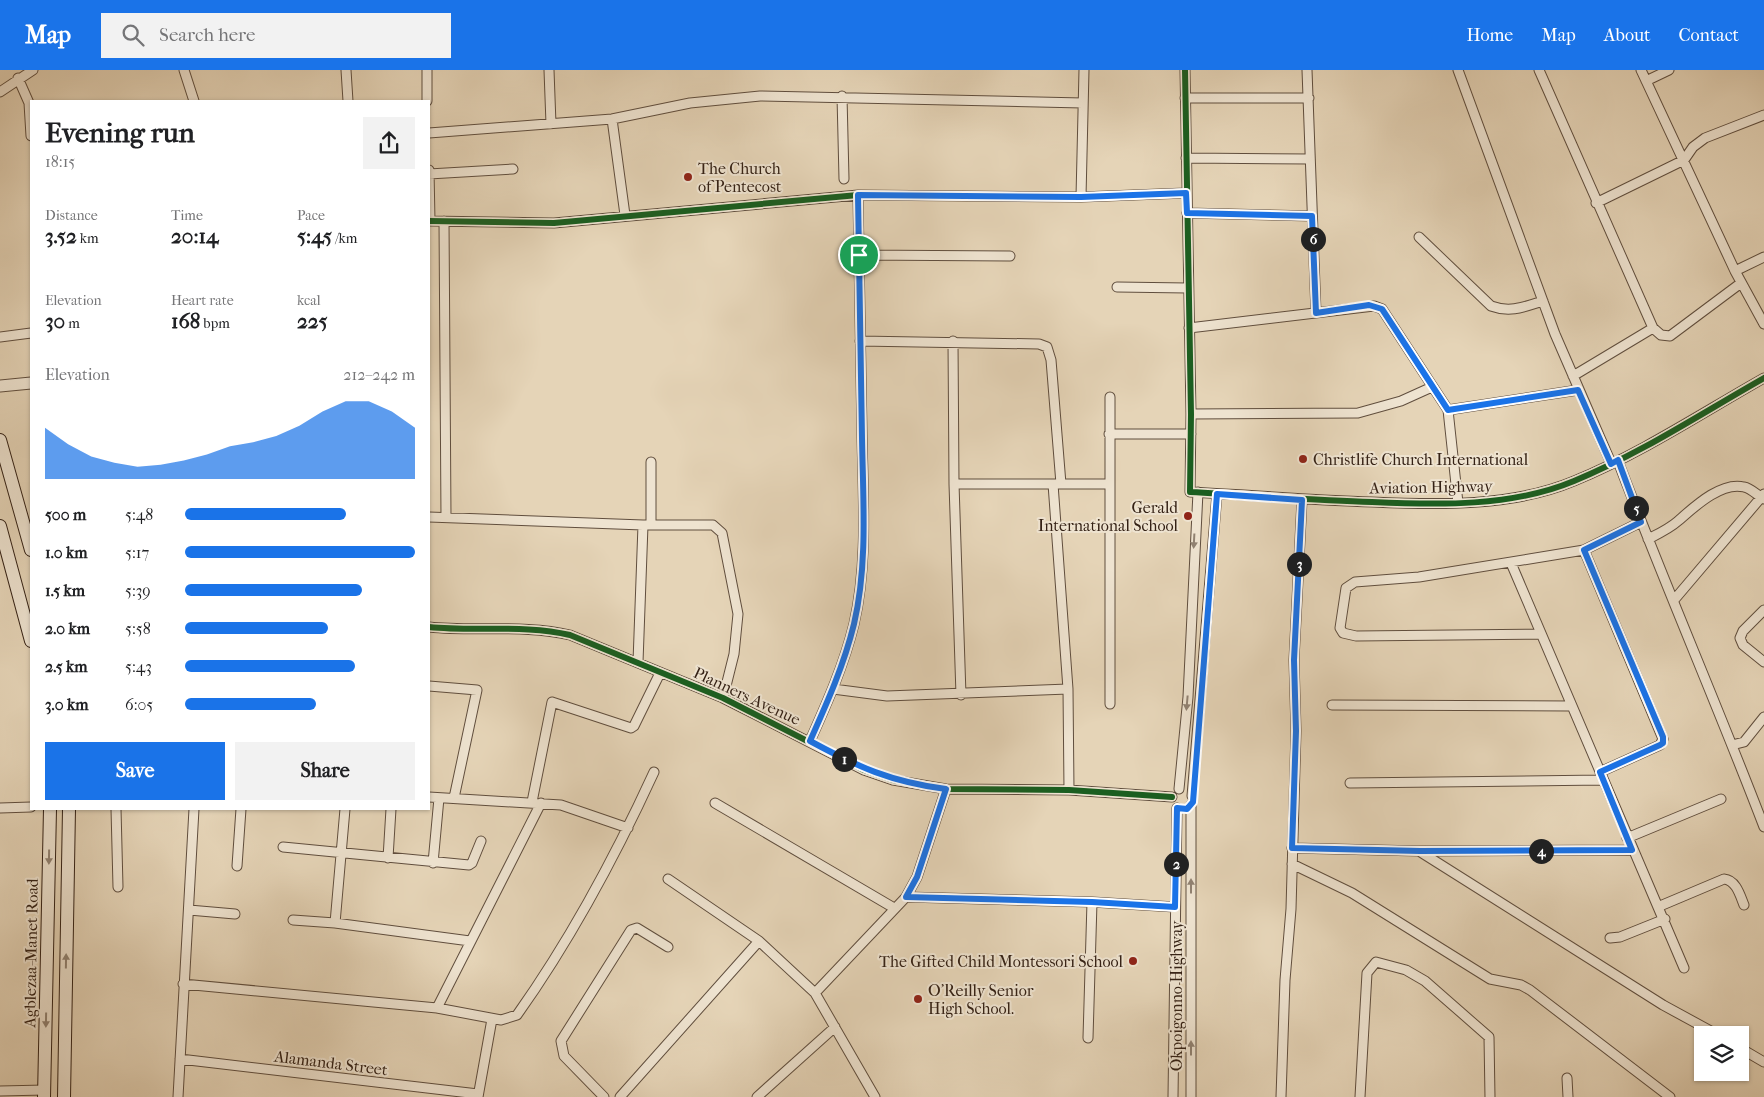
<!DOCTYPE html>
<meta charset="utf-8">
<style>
body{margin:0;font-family:"IM FELL French Canon",serif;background:#f2f2f2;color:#202124;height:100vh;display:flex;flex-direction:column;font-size:19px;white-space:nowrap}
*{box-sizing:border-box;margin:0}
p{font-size:16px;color:#757577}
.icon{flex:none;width:28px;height:28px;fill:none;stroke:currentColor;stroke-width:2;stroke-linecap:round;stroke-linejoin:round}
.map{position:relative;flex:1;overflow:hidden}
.details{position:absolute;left:30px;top:30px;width:400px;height:710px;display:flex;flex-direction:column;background:#fff;border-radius:0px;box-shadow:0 1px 4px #0004}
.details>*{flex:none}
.fabs{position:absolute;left:1694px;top:956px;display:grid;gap:10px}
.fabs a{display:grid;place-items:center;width:55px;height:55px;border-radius:0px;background:#fff;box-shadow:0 1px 4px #0004;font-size:25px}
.pin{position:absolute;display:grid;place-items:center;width:42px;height:42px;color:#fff;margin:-21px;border:2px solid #fff;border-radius:50%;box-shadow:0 1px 5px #0007}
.km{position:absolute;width:25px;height:25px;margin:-12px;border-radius:50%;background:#222;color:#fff;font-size:14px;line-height:25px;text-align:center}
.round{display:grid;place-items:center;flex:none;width:52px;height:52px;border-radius:0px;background:#f2f2f2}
.overview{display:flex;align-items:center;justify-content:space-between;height:85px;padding:0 15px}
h1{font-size:28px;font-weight:700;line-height:38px}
.stats{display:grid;grid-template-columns:repeat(3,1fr);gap:8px;height:85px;padding:5px 15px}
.stats div{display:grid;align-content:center}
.stats b{font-size:21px;font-weight:700}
.stats small{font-size:14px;font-weight:400}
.stats p{font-size:14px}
.chart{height:140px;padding:10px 15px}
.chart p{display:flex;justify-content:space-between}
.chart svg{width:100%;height:90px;margin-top:5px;fill:#1a73e8;opacity:.7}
.button{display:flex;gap:10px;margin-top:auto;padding:10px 15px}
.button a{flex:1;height:58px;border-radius:0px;background:#1a73e8;color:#fff;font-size:20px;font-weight:700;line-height:58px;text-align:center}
.button a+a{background:#f2f2f2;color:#202124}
ul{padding:0 15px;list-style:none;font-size:16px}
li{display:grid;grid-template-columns:80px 60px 1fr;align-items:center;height:38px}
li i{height:12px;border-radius:6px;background:#1a73e8}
header{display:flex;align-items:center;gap:30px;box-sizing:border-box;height:70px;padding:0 25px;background:#1a73e8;color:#fff}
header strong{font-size:24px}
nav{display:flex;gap:28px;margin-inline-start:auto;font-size:18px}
.search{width:350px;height:45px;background:#f2f2f2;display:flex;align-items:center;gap:12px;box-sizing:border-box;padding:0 18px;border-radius:0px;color:#757577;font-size:19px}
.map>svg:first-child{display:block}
</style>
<header>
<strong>Map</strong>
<div class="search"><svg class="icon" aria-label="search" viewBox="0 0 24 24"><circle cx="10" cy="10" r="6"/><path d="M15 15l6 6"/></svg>Search here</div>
<nav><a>Home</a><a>Map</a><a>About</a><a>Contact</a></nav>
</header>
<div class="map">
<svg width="1764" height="1027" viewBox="0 0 1764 1027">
<rect width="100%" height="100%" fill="#e5d4b7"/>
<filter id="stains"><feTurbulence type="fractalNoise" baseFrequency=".004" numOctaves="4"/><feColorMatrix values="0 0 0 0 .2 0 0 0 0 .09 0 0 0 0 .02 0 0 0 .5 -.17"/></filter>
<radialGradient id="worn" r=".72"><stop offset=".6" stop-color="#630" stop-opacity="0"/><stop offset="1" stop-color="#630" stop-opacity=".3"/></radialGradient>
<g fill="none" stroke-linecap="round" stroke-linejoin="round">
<defs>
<path id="minor" d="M184,0l10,31
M346,0l2,31
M427,0v31
M549,0l2,54
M1185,0l6,344 -1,78c61,3 121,8 182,10 66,3 140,5 202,-21 66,-27 128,-68 190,-103
M1307,0l9,243
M1458,0l97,264 56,129
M1539,0l114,258 -80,48
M1641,0l94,201 29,53
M18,8l11,25 2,33
M1646,11l23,-11
M0,22l33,-22
M842,26l2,83
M1185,28h124
M612,49l13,96
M429,63l183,-14 78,-16 70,-7 323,7
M1186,88l124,1
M429,100l1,51
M429,104l84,-5
M1081,127l3,-127
M1596,133l88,-43 9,-13 12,-9 59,-23
M1187,143l125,3
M429,151l125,2 304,-28 223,2 105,-4
M444,151l2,296
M1419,167l72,69c19,7 33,1 52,-5
M859,185l151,1
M1735,201l29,-14
M1117,217l70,1
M1189,258l185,-22 8,3 66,101 130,-20
M1653,258l8,7 9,1 71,-53
M0,267l31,-4
M860,271l179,3 8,3 4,13 10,124
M953,271l1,143 7,211
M1448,340l10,93
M1191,344l167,-1 43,-12 31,-14
M1109,364h82
M1618,391c46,122 99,243 146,366
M954,414h155
M1053,414l15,205 1,101
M429,447l214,8h70l9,8 16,81 -4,40 -11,44
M651,455v-63
M1648,469c10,-5 21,-10 30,-18 15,-13 43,-40 66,-34 7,1 14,9 20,12
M1584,480l79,189 -3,6 -60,27
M1511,493l173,405
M1674,530l90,-106
M1764,540l-21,21 -3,7 3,7 21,17
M429,557c47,5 95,-3 141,8l153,63 141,72 29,10 53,9 123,1 103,7
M1541,564l-185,2 -13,-3 -3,-5 6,-40 9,-6 64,-5 165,-27 57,-28
M638,592l5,-137
M429,616l48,4 -23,108
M833,619l54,7 181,-7
M1110,634v-307
M1332,635l239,1
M810,671c17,-38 34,-76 44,-117 14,-61 9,-127 8,-189 -2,-80 -3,-160 -4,-240
M1732,675l12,-3 20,-25
M1350,713l253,-3
M1179,719l9,-92 10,-205
M1192,726l25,-302
M429,727l132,8 67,23
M532,732l20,-100 79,26 3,-2 26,-53
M715,733l179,105
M0,738l31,-1
M116,739l2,78
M345,739l-10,114 135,18
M1627,768l94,-39
M283,777l186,18 3,-2 9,-22
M1292,778l127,3 213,-1
M1419,781l244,154 55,30
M388,788l3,-49
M433,793l6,-65
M1292,794l60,29 138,86 31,6 9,5 140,107
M237,796l4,-57
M668,809l91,62 56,52 60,104
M906,827l186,5 83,5
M1660,836l64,-27c12,1 16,16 20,26
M189,840l46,4
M293,850l42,3
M1610,868l10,-1 45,-18
M183,914l254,24 64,12 16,-5c54,-76 98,-158 137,-243
M815,923l91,-96 11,-20 29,-88
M437,938l104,-205
M1088,968l4,-136
M1740,978l24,14
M180,989l298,35
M1567,1008l1,19
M0,1021l45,-1
M178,1027l16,-288
M478,1027l14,-78
M604,1027l-40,-41 -3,-15 70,-111 6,-2 31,19
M620,1027l139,-156
M757,1027l78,-70
M1173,1027l4,-289
M1191,1027v-292
M1281,1027l4,-117 6,-71 5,-178 -2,-71 8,-160
M1360,1027l7,-124 9,-11 30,8 19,11 64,56 1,60"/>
<path id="tertiary" d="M0,316l31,-3"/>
<path id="secondary" d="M0,370l31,110
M0,456l31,115
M44,1027l6,-288
M64,1027l5,-288"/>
</defs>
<use href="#minor" stroke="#604e3e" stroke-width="11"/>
<use href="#tertiary" stroke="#604e3e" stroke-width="13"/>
<use href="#secondary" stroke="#342115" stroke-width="14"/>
<use href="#minor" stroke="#eee3d0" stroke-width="9"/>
<use href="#tertiary" stroke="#eee3d0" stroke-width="11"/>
<use href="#secondary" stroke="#eee3d0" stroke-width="12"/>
<defs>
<path id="cycleway" d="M1185,0l6,344 -1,78c61,3 121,8 182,10 66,3 140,5 202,-21 66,-27 128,-68 190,-103
M429,151l125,2 304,-28 223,2 105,-4
M429,557c47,5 95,-3 141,8l153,63 141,72 29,10 53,9 123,1 103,7"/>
</defs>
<use href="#cycleway" stroke="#eee3d0" stroke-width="9"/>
<use href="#cycleway" stroke="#1b5e20" stroke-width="6"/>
</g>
<defs><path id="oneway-solid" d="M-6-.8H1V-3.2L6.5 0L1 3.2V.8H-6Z" transform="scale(1.25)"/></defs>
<g fill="#918272">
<use href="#oneway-solid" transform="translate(1194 471) rotate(93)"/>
<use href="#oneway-solid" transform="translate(1187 633) rotate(95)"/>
<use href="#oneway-solid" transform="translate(49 787) rotate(91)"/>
<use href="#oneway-solid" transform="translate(1191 816) rotate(-90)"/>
<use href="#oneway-solid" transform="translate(66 891) rotate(-89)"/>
<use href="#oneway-solid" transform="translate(46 950) rotate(91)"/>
<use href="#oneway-solid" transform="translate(1191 978) rotate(-90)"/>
</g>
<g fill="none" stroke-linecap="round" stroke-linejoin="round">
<defs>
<path id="route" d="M1186,123l1,20 125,3 4,97 53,-8 13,4 66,101 130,-20 33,74 7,-4 23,62 -57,28 79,187v6l-3,2 -60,27 32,78 -212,1 -128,-3 4,-117 -2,-71 8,-160 -85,-6 -24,308 -6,7 -10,-1 -2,99 -83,-5 -186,-5 11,-20 29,-88c-55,-7 -88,-22 -136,-48 17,-38 34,-76 44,-117 14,-60 9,-125 8,-186 -2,-81 -3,-162 -4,-243l223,2z"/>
</defs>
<use href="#route" stroke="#fff" stroke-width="10"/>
<use href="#route" stroke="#1a73e8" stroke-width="6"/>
</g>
<g fill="#8f2418" stroke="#eee3d0" stroke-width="2">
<circle cx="688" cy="107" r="5"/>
<circle cx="1303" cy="389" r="5"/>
<circle cx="1188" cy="446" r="5"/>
<circle cx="1133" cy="891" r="5"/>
<circle cx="918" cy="929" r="5"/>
</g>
<g text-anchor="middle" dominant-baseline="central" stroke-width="4" stroke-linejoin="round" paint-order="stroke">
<g font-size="16" fill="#342115" stroke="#eee3d0" text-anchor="start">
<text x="698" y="98">The Church<tspan x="698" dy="18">of Pentecost</tspan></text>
<text x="1313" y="389">Christlife Church International</text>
<text x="1178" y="437" text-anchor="end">Gerald<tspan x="1178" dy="18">International School</tspan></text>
<text x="1123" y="891" text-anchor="end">The Gifted Child Montessori School</text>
<text x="928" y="920">O'Reilly Senior<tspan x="928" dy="18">High School.</tspan></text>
</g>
<g font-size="16" fill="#342115" stroke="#eee3d0">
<text transform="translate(1431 417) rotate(-1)">Aviation Highway</text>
<text transform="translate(747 626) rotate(25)">Planners Avenue</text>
<text transform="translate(31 883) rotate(-89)">Agblezaa-Manet Road</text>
<text transform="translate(1176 926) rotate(-90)">Okpoigonno Highway</text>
<text transform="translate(331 993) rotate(7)">Alamanda Street</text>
</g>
</g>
<rect width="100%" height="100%" filter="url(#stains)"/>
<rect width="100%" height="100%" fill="url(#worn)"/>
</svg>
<div class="fabs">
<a><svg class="icon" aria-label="layers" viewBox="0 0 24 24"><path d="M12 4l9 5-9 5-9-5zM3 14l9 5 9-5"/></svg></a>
</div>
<div class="pin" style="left:859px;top:185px;background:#1e9e55"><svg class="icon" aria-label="arrive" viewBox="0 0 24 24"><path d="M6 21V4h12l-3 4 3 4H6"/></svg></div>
<b class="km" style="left:844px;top:689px">1</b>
<b class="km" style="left:1176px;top:794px">2</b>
<b class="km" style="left:1299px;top:494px">3</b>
<b class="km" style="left:1541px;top:781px">4</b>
<b class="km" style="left:1636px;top:438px">5</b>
<b class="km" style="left:1313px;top:169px">6</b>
<section class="details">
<div class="overview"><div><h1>Evening run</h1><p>18:15</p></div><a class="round"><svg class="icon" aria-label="share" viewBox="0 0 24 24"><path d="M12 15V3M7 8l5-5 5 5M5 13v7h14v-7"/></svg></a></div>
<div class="stats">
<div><p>Distance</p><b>3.52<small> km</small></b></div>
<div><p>Time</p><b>20:14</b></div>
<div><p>Pace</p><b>5:45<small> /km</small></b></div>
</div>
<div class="stats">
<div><p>Elevation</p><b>30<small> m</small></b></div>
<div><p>Heart rate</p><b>168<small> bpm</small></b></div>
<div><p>kcal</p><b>225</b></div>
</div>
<div class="chart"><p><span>Elevation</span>212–242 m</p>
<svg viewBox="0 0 160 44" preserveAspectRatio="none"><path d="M0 44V19L10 27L20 33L30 36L40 38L50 37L60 35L70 32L80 28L90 26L100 23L110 18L120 11L130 6L140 6L150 11L160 19V44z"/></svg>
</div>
<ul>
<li><b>500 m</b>5:48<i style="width:70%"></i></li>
<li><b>1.0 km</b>5:17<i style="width:100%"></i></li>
<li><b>1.5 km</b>5:39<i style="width:77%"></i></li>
<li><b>2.0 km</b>5:58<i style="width:62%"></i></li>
<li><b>2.5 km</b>5:43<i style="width:74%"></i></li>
<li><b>3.0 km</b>6:05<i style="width:57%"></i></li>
</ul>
<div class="button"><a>Save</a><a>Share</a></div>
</section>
</div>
